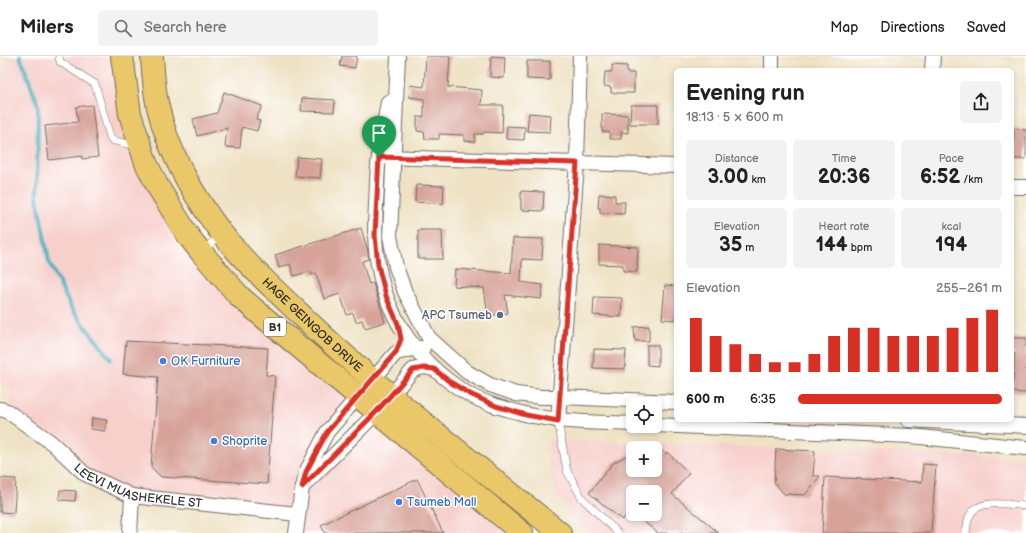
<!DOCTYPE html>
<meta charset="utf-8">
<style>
body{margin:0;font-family:"Balsamiq Sans",sans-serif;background:#f2f2f2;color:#222;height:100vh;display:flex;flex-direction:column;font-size:15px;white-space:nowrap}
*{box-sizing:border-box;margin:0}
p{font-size:13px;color:#767676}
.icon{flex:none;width:22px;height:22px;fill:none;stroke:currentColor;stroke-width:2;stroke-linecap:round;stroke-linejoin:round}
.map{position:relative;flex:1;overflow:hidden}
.details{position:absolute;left:674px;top:12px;width:340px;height:354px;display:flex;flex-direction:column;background:#fff;border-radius:6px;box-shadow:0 2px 6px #0003}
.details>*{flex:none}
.buttons{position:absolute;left:626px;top:341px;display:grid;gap:8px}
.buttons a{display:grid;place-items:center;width:36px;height:36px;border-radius:6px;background:#fff;box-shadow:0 2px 6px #0003;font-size:20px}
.pin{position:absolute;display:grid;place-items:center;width:34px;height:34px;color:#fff;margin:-41px -17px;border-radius:50% 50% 50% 0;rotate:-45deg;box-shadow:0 0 4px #0007}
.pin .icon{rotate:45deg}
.round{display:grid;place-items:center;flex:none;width:42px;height:42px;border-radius:6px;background:#f2f2f2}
.headline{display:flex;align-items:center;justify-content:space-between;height:68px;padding:0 12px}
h1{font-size:22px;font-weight:800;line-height:30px}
.figures{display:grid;grid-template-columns:repeat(3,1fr);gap:6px;height:68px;padding:4px 12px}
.figures div{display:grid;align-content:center;border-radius:6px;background:#f2f2f2;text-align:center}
.figures b{font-size:20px;font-weight:800}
.figures small{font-size:11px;font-weight:400}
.figures p{font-size:11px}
.chart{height:112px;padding:8px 12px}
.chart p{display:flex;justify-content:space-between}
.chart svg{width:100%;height:72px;margin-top:4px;stroke:#d93025;stroke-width:6}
ul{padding:0 12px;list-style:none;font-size:13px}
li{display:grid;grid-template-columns:64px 48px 1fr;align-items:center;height:30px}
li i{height:10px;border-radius:5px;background:#d93025}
header{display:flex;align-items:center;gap:24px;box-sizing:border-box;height:56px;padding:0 20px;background:#fff;border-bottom:1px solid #e0e0e0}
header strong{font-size:19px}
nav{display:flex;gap:22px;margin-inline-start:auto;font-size:14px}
.search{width:280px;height:36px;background:#f2f2f2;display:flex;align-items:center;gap:10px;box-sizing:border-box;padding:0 14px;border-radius:6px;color:#767676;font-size:15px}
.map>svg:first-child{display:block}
</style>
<header>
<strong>Milers</strong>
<div class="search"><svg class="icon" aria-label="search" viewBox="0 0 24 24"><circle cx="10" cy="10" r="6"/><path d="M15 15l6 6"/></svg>Search here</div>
<nav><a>Map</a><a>Directions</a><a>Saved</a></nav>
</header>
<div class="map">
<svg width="1026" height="477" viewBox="0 0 1026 477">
<rect width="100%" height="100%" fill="#fff"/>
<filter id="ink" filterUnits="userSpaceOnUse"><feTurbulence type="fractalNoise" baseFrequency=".025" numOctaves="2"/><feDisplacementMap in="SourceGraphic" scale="8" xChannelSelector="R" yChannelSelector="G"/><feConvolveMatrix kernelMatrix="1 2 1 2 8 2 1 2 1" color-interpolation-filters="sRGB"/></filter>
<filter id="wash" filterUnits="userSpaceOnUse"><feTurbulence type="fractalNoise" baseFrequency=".012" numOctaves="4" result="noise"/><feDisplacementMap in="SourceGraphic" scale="16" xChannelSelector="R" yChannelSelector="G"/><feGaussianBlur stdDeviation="0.9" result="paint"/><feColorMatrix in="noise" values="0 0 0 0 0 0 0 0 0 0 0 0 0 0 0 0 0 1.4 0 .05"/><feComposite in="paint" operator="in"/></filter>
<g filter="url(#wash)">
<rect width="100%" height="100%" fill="#efe2c4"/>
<path fill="#f7d0cc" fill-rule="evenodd" d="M8,0h114l8,58 59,123 169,159 -31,36 -25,53 75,-73 145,121h-226l1,-19 -165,-18 -47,-22 -76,-64 3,-23 -12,-1v-312l2,3z
M548,383l478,19v75h-436l-18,-15 -16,-24 -7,-26zM633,392h22v22h-22zM633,436h22v22h-22z"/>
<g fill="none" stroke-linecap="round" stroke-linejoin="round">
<path stroke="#43b1bf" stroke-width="4" d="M20,0l18,49 -1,92 12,65 23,48 39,49"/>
</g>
<g id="blocks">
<path fill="#d7a298" d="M342,0h15l-2,12 -15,-2z
M426,0h24l-2,31 34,3 -1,15h22l-1,28 -18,-1 -1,2h-8v8l-11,-1v-6l-25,-1v5h-14l-1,-7 -7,-1v-14h7v-18l-15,-2 1,-12 14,2z
M491,0l14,1 -1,21 -14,-1z
M527,5h23v19l-23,-1z
M612,9l15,1v7h7v20h-23v-6l-7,-1 1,-14h7z
M224,36l38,14 -6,14 4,1 -3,10 -15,-4 -2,21 -15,-1 2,-19 -30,8 -4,-17 24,-6z
M302,42l33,2 -1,12 -33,-1z
M92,49l6,52 -16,2v-3l-33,4 -4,-34 33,-4 -2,-15z
M631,49h27v19h-28z
M529,57l22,2 -1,17 -23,-1z
M602,58l26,1v18l-7,-1v7h-11v-7h-8z
M507,70l18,1 -1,13 -18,-1z
M1014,73l12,1v29h-13z
M297,101l25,2 -2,19 -25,-2z
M416,129l28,1 -1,18 -28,-2z
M521,135l23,1 -1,19 -22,-1z
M599,138l16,1v7h10l-1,12 -24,-1v-5h-2z
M361,172l6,20 2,11 -7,2 7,23 4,-1 12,39 -20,6 -3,-8 -6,2 -3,-9 -6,2 -7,-21 -16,5 -8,-26 -5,2v-4l-17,5 -4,-12 -11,4 -4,-13z
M418,174h24l1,29h-25z
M513,182l30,1 -1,21 -20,-1 -1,23 22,3 -2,14 -36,-4 3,18 -20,3 -4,-28 -30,-2 1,-17 56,4z
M599,189l39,2 -1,25 -14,-1v-6l-24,-1z
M665,229l11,1v34l-14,-1z
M594,241l28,1 -1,19 -28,-2z
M649,270v15h-14l-1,-14z
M1012,282h14v55l-14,-1 3,-39h-3z
M126,285l142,7 -2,27 9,1 -8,108 -106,-7 -10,-10 7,-90 -35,-3z
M647,289h11v21l-11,-1z
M594,293l32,1 -1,19 -32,-1z
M92,362l15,2 -2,11 -14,-2z
M776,393l39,2 -2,25h7l-15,19 -21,-1 -10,-12z
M661,394l5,4 1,-2 22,21 -17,21 47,39h-61l-24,-19h21v-22h-22v14l-11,14 -33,-27 24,-30 20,-11v18h22v-13z
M923,408l13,1 -5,68h-109l3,-56 97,5z
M0,422l16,1 -2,34 -14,-1z
M417,423l26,54h-118l-4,-8z
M60,434l16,1 -1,10 -16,-1z"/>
</g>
</g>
<g filter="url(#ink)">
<use href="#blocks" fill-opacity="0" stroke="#706b61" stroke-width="1"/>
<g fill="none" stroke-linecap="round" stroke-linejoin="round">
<defs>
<path id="service" d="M59,0l1,6 35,22 16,56 26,6
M202,195l18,-15
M558,365l9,50 15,27 36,35
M966,477c1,-6 1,-13 4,-18 9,-17 40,-10 56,-9"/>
<g id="minor">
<path d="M398,0l-8,180 6,31 9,25 24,46 38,34 23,13 26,9 25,3h19l116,5"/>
<path d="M772,14v-14"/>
<path d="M932,14l1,-14"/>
<path d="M388,46c-3,18 -7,36 -9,54 -2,16 -2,32 -3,48 -1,20 -2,40 2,60 9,56 43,102 90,130 17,10 38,15 57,20 35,9 72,8 108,10"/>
<path d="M383,101l293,9"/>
<path d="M1012,131h14"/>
<path id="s1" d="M0,353l7,2 45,32 33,31 47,22 165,18"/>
<path d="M908,364l118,6"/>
<path d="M558,365l19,-258 3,-107"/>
<path d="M655,369l256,11 115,12"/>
<path d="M303,430l74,-74 36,-42 11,-3 10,2"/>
<path d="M130,477l2,-37"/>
<path d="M296,477l6,-46 4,-15 21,-40 69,-79 21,-5h6"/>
</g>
<g id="trunk">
<path d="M122,0l8,58 16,49 12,24 31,50 12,15 39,45 27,23 255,213"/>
<path id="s2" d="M152,0c1,18 2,37 7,55 8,33 24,65 43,94 25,41 60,73 95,106 83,80 174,150 263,222"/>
</g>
</defs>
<use href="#service" stroke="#706b61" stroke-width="8"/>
<use href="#minor" stroke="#706b61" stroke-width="16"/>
<use href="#trunk" stroke="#706b61" stroke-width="24"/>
<use href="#service" stroke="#fff" stroke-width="7"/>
<use href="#minor" stroke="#fff" stroke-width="14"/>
<use href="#trunk" stroke="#eac769" stroke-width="22"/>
</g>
</g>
<g fill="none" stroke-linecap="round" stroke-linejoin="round" filter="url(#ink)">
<defs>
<path id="route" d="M379,101l198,6 -19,258 -32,-6 -30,-9 -26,-12 -20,-12 -16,-13 -10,-1 -11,2 -37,42 -74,75 4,-15 21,-40 69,-80 5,-13 -3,-15 -12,-28 -8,-31 -3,-30z"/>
</defs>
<use href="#route" stroke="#fff" stroke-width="8"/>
<use href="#route" stroke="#d93025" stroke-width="5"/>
</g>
<circle fill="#5c6f8a" stroke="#fff" stroke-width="1.5" cx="500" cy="259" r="4"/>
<g fill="#3f7fe0" stroke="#fff" stroke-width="1.5">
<circle cx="163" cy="305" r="4"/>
<circle cx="214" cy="385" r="4"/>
<circle cx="399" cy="446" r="4"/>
</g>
<g text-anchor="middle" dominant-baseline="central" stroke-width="3" stroke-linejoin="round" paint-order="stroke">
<rect fill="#fff" stroke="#6b6b6b" stroke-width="1" x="264" y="262" width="22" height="18" rx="3"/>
<g font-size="11" font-weight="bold" fill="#2b2b2b">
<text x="275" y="271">B1</text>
</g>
<g font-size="12" fill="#4e5e75" stroke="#fff" text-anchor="end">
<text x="492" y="259">APC Tsumeb</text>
</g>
<g font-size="12" fill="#2b2b2b" stroke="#fff">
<text stroke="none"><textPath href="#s2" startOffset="323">HAGE GEINGOB DRIVE</textPath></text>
<text stroke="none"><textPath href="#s1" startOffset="163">LEEVI MUASHEKELE ST</textPath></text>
</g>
<g font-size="12" fill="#366cbe" stroke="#fff" text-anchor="start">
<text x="171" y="305">OK Furniture</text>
<text x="222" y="385">Shoprite</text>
<text x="407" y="446">Tsumeb Mall</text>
</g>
</g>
</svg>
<div class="buttons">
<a><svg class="icon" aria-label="locate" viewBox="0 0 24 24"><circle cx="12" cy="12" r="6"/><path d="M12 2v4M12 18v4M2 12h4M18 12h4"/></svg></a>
<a>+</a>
<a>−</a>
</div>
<div class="pin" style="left:379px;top:101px;background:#1e9e55"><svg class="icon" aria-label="arrive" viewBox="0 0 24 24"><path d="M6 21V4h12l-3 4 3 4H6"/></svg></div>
<section class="details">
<div class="headline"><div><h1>Evening run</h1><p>18:13 · 5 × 600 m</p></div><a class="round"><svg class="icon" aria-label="share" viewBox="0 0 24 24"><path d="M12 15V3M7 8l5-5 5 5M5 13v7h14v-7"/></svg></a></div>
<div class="figures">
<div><p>Distance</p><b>3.00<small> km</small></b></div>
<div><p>Time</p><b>20:36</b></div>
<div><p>Pace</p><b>6:52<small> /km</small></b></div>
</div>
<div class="figures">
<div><p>Elevation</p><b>35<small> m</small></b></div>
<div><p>Heart rate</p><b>144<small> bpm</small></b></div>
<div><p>kcal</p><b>194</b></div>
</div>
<div class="chart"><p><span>Elevation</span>255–261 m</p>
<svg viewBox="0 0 160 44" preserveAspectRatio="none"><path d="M5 44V11M15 44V22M25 44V27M35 44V33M45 44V38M55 44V38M65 44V33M75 44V22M85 44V17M95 44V17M105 44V22M115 44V22M125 44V22M135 44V17M145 44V11M155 44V6"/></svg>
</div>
<ul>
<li><b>600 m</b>6:35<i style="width:100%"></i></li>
</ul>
</section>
</div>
